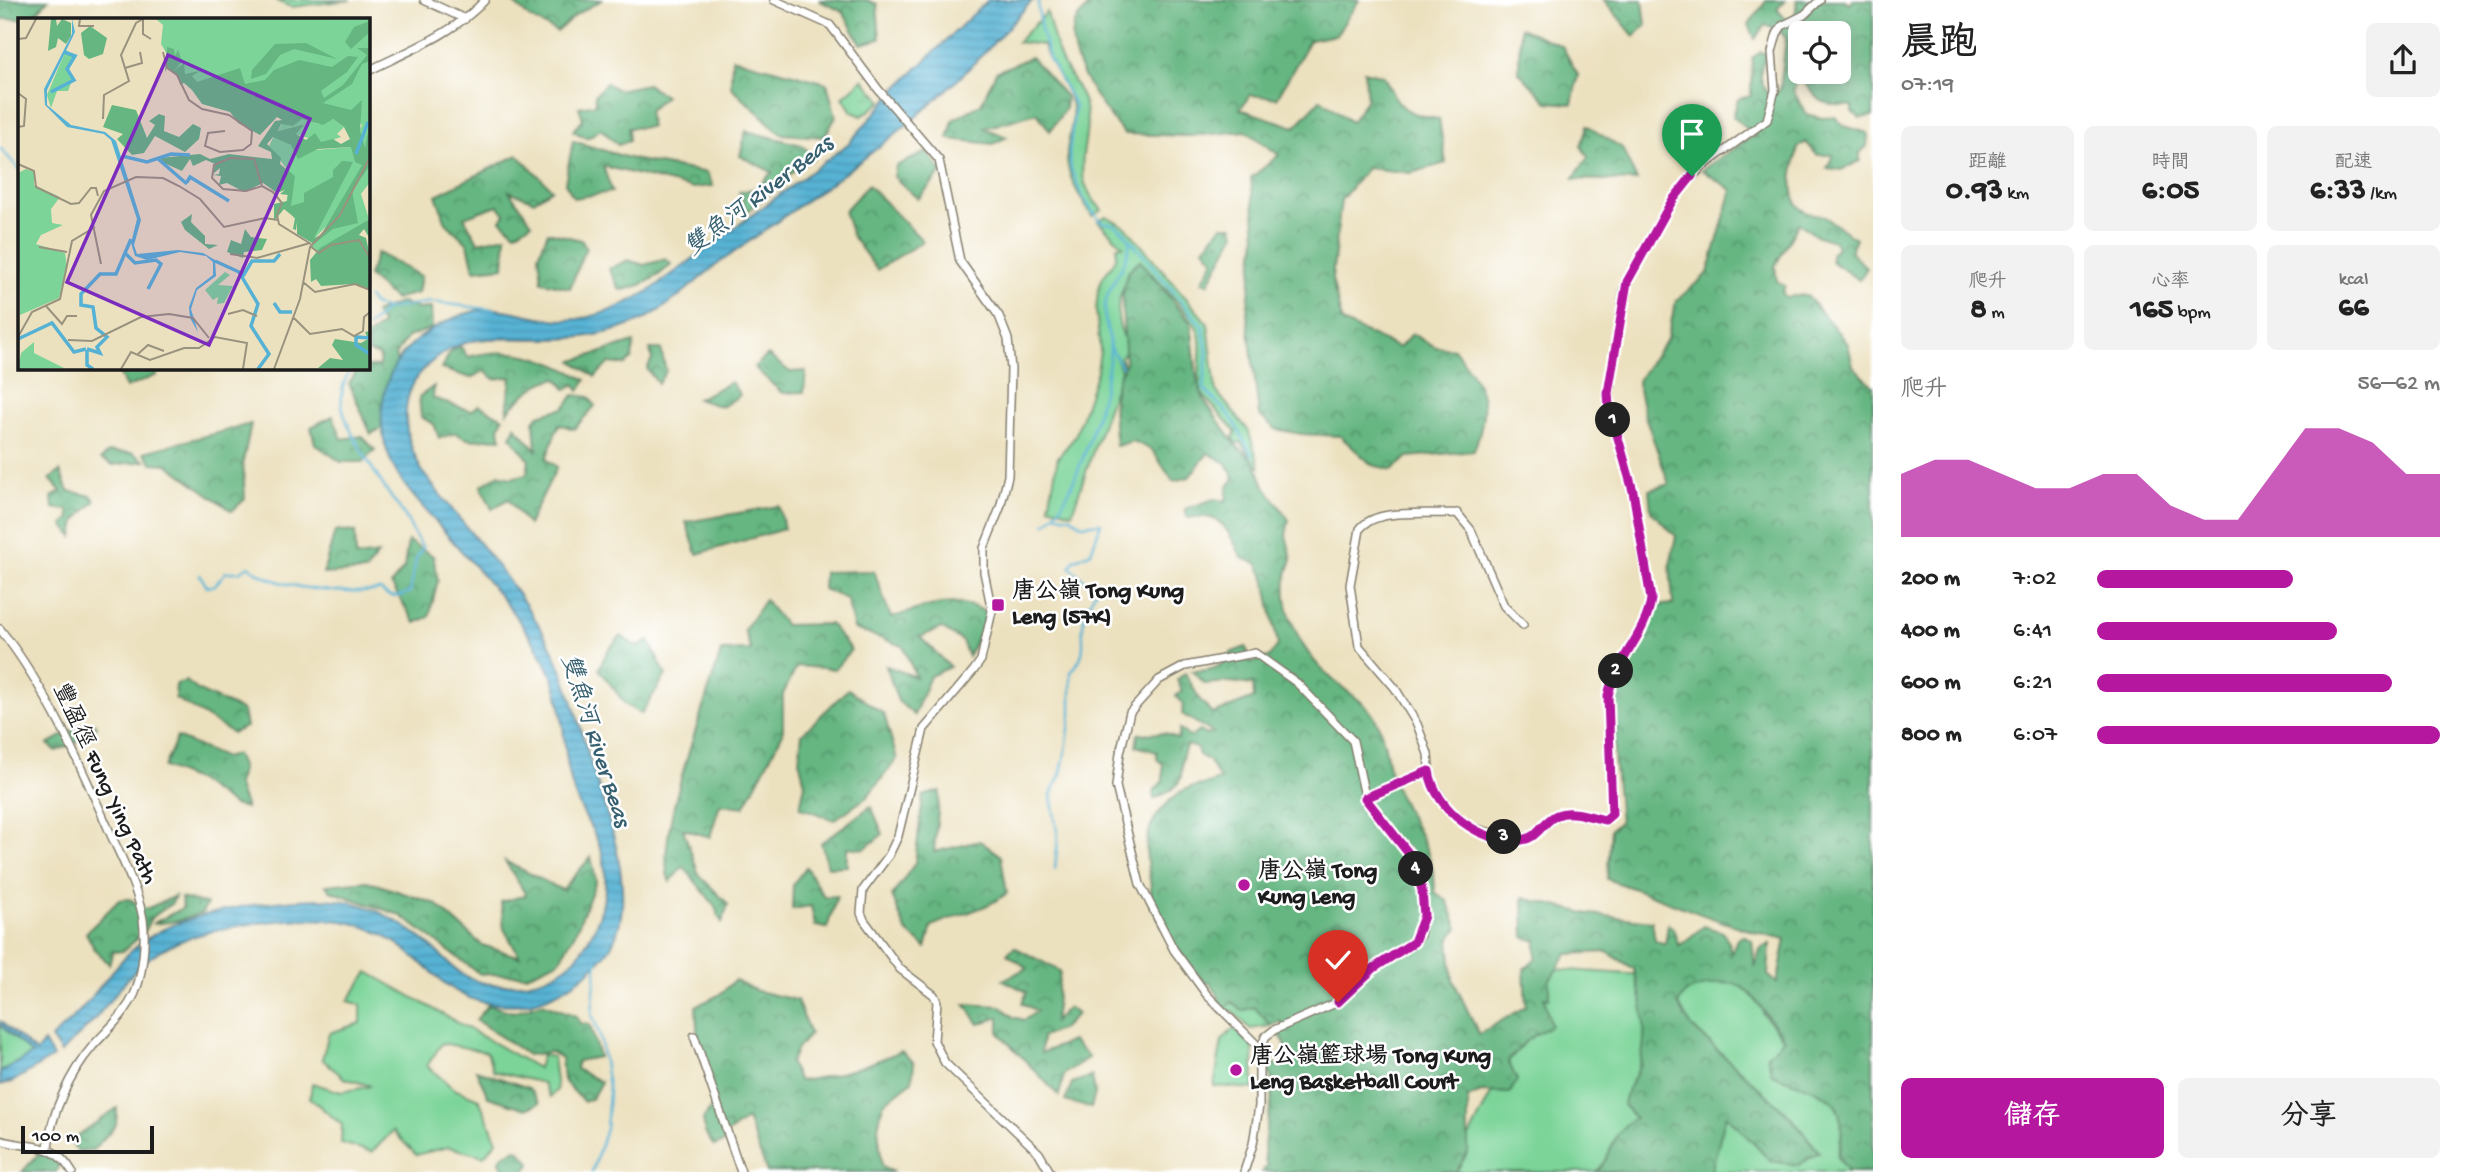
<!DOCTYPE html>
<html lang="zh-TW">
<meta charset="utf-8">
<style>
body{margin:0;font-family:"Gochi Hand","LXGW WenKai TC",sans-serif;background:#f2f2f2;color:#222;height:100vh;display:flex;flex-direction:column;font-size:26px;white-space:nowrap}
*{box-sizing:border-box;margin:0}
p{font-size:23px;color:#767676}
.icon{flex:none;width:38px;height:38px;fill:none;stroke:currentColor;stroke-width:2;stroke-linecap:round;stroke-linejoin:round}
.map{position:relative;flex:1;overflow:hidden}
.sheet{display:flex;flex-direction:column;background:#fff;width:595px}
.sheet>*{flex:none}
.fabs{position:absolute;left:1788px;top:21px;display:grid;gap:14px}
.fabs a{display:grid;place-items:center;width:63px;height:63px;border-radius:10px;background:#fff;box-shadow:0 4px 18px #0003;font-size:35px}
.scale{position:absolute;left:21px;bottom:18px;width:133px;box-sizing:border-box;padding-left:7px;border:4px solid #1c1c1c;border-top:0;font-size:19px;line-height:24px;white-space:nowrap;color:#1c1c1c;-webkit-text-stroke:5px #fff;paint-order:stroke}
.pin{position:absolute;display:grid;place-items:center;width:60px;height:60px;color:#fff;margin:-72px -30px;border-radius:50% 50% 50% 0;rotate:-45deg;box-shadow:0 0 7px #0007}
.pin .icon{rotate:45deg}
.km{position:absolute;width:35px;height:35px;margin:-18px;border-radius:50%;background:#222;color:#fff;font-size:19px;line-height:35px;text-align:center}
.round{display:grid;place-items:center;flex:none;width:74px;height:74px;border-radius:10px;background:#f2f2f2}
.overview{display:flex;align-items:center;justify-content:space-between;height:119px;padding:0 28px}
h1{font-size:38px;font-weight:800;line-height:52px}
.stats{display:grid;grid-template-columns:repeat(3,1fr);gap:10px;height:119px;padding:7px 28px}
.stats div{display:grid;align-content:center;border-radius:10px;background:#f2f2f2;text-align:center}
.stats b{font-size:30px;font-weight:800}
.stats small{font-size:19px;font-weight:400}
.stats p{font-size:19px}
.chart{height:196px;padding:14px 28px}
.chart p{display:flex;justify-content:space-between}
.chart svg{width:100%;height:126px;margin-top:7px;fill:#b5179e;opacity:.7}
.primary-button{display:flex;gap:14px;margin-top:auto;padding:14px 28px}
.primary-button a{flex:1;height:80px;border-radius:10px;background:#b5179e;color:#fff;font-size:28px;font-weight:800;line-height:80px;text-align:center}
.primary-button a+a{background:#f2f2f2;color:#222}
ul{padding:0 28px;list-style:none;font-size:23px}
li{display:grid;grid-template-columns:112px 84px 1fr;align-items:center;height:52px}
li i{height:18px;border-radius:9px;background:#b5179e}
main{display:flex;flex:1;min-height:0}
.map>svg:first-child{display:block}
</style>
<main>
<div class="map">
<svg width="1873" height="1172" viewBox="0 0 1873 1172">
<defs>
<pattern id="forest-crowns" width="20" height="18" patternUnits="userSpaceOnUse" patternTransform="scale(1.75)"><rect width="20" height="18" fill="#65b681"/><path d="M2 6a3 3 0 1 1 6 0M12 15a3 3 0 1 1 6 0" fill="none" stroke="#529369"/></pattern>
<pattern id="park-tufts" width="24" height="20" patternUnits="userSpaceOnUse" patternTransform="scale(1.75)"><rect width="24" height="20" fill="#7cd499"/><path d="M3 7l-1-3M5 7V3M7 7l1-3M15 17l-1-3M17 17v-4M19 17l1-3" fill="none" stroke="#6bb583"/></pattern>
<pattern id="water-rules" width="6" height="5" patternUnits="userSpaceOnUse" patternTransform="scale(1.75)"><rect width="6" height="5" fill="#56b2d4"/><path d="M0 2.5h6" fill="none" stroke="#4a98b5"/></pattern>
</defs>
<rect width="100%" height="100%" fill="#fff"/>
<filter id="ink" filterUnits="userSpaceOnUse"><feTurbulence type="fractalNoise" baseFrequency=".0143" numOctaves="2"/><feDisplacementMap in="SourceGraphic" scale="14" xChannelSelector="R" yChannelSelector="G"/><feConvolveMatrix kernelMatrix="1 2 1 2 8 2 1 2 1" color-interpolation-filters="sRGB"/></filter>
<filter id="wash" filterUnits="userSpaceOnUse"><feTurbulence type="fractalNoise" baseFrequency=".00686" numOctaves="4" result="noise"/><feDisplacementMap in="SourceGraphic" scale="28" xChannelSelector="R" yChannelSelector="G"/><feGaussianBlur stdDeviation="1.57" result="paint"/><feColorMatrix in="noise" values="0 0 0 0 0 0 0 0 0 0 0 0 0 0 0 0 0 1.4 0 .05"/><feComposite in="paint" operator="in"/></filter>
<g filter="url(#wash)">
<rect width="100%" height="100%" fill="#ece1bf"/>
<path fill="#7cd499" stroke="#4c785a" stroke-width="2" d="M275,0h76l-60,7z
M1047,12c4,17 8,35 16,52 7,14 19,27 22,43 9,38 -21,63 17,103l-10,6c-12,-18 -27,-42 -25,-65 2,-16 8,-32 4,-48 -5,-20 -21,-37 -28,-58l-26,-3z
M1106,216l20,11 82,97 8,67 32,39 12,37 -4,-1 -15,-24 -5,2 -3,-7 3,-5 -34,-38c-7,-20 2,-41 -3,-61 -3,-14 -47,-58 -59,-72 -13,16 -26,39 -21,62 2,9 7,17 8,27l-6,7 2,9 -8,-11 6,15 -49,143 -23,-7 9,-49 17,-20 22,-66 3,-20 -4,-41 2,-19 4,-12 14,-20 1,-13h6l-25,-25z
M1555,969l102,7 -15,196h-191z
M368,972l170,96 4,-13 11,2 4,33 -7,7 -7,-14 -50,-12 -6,-19 -45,-9 -15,23 27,23 25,10 18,42 -13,15 -36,-9 -32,8 -23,-24 -21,21 -31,-9 1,-18 -32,-27 2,-15 29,9 30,-6 -27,-8 -22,-19 7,-26 32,-10v-18l-13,-4z
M1731,981c16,7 32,13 32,33l67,81 14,27 -7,35 13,15h-140l8,-56 7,-2 94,38 -28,-35 -99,-90 -14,-24 10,-15z
M0,1025l33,29 -33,17z
M1234,1028l19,20 1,41 -40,-3 8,-45z"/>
<path fill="url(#forest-crowns)" stroke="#40694e" stroke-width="2" fill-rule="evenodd" d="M0,0h48l-17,19h-31z
M510,0h92l-25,14 -20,18 -27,-14z
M818,0h48l11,4 3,35 -19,5 -18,-32z
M1094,0h265l-23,35 -26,5 -33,58 -27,-3 -10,14 55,18 26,-28 30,23 16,-23 -3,-28 20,5c14,31 20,38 55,43l7,44 -35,10 -44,-5 -26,32 -9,79 10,43 57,26 13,-14 24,13 18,2c31,40 37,52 20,102l-66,6 -16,13 -20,-5 -32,-29 -39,-2 -25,-5 -17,-14 -12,-102 9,-76 -5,-59 28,-23 -33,-24 -57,5 -65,-2c-20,-24 -64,-80 -48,-113 4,-7 13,-14 18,-21z
M1604,0h39l3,25 -12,11z
M1767,0h19l-9,9 9,11 9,-4 2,-16h47l6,5 3,-5h20v116l-13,2 -8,-6v-6c-9,-1 -25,0 -33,-7 -8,-7 -9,-13 -20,-19l-6,10 13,24 16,4 13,-1 9,9 24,7 -1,13 -7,7v8l-19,9 -14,-2 6,-13h-16l-11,-13 -8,6c-4,17 -13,50 6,63 6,4 14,2 21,6 11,7 19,15 31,21l-6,14 17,16 -8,12 -28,-19v-7l6,-7 -3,-6 -19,-6 -16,-12 -24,43 2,15 8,5 -3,6 4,5 21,-2 41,49 5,22 20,20v786h-23l-12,-14c14,-66 -14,-63 -66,-84l-5,-19 17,-16c-36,-44 -33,-71 -98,-47l-8,12 14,23 97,88 30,37 -20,13 -28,-4 -45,-46 -15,57h-114c19,-22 12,-39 38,-54l-12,-13c3,-19 10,-21 15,-36 12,-33 5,-67 -4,-100l-27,-17 -40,2 -18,27v17l-5,-1 7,28 -24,15 -19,21 9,19 -7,13 -29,-1 -13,6v54l-12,20h-194l5,-6c-11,-31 15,-69 1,-97l1,-4 11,-1 6,-19 -8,-13 5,-2 -1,-9 -11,5 -17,-19 -12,4 -10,-9 -10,11 -5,-5 2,-11 -9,-15 -4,2 -35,-42 -22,-41c4,-12 1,-20 -1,-32 -6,-35 4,-55 31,-76 10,-9 29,-6 41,-14l-12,-19 -9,-5 -2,-7 -10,-3c-15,27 11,34 -33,54l-1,-7 10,-11v-17l-6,-5v-7l-21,-6 2,-12 27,-1 13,6 2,-10 10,8 10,-6 6,4 7,-2 -31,-19 1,-9 -7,-9 6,-5 -5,-11 8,-7 15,27 13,14 41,-16 -1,-13 -22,-3 -26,2 -13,-13c17,0 31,-2 40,-19l14,-5 5,16 18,-6 9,-12 -13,-66 -7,-15 -16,-6c-15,-27 -18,-47 -54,-40l-3,-9 29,-10 12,2 2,-15 6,-7 -7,-16 -19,-10 -19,24 -16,4 -21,-31 -19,-9 -17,5c-2,-20 -5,-45 1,-64 2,-8 7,-13 8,-20 2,-26 -14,-88 15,-101l51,62 6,57 7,20 31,44 20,18 8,21 26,37 -3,15 6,25c-19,40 8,91 39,118 16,15 36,23 46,44 9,17 9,39 15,57 15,42 43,65 43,113l12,9 11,27 -9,13 4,39 26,54 47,-28 -2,-37 12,-11v-17l-12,-4 -1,-39 66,16 63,7 3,19 10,4 3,-20 5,4 6,18 25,-20 19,6 6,10 2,12 5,-13 7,-6 9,5 3,27 5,-18 10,-5 -2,31 9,8 9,-44c-62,-12 -120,-40 -179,-60l4,-50 9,-7 -6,-67 4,-70 22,-35 15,-44 18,-2 -3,-39 6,-29 -25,-25 -2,-21 20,-6 -24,-68 -8,-35 30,-42 9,-38 32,-28 24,-83 -30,-20 49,-33h6l-24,-20 5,-18 13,-3 1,-38 9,-6 7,3c-11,14 -9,26 1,41l11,-6 6,-52 -8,-9 -13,-4 -10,14 -6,-15zM1801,33h38v39h-38z
M1520,28l42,18 16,29 -6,29 -25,-2 -28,-30z
M1031,57l35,40 -1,12 -15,22 -13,-18 -52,15 22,9 -14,7 -45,-5 5,-19 28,-16 15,-32z
M732,58l95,25 9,34 -12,20 -43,-3 -50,-47z
M606,83l12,7 29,-6 18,12 -17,15 3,16 -23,1 1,13 -11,4 -17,-16 -14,9 -14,-7 10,-12 -4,-12 17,-3 -1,-9z
M1587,126l35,22 15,33 -64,-2 15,-22 -7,-11z
M746,131l56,14 12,13 -15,8 -52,46 -8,-20 18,-4 15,-16 -32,-16z
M573,141l59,18 75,14 6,13 -21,2 -89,-22 9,26 -38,6 -9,-15z
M927,152l15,20 -24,27 -24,-22 2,-11z
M518,155l34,34 -18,12 -25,-10 23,32 -17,10 -14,-13 4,-6 -7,-9 -34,12 14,25 28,-6 -2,31 -30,3 -6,-26 -22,-21 -10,-28z
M868,185l55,56 -46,29 -25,-34 -8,-25z
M1222,226h11l2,8 -27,50 -6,-2 12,-22 -10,-12z
M548,232l33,8 5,7 -16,41 -28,-6 -3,-27z
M377,253l44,23 -3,17 -24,6 -26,-23z
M666,259l5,5c-13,14 -32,24 -51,26l-11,-21 19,-9 16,5z
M401,302l17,7 13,-1 1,20 -24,9 -13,18 2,7c-10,21 -17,41 -15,66l-11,6 -22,-51 10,-15 20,-2 1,-10 -12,-4v-16l14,-11 -7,-12z
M634,342l-2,16 -7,7 -16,-2 -14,14 -22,-16z
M461,347l7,10c44,-12 80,1 118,23l-7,11 -4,-7 -9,5 -9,-11c-22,5 -35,18 -50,34l4,-35 -16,2 -11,-8 -13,7 -30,-9 10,-18z
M650,349h11l5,22 -8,13 -11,-15 5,-10z
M768,355l22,17 16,-1 -2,21 -22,1 -28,-26z
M117,368h35l5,7 -31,13z
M731,382l9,13 -18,12 -25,-8z
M434,386l-1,12 38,13 8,-6 24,13 -4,10 2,11c-19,-3 -28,7 -45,-6l-17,5 -5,-14 -13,-7 -2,-20z
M574,395l15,2 6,9 -21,23 -15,-5 -13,35 11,8 -29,58 -20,-26 -16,10 -11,-23 18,-12 12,4 16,-4 2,-14 -18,-23 4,-11 21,24 -2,-28 4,-7 26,-7z
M333,416l9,23 20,-3 13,14 -12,12h-22l-26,-18 -4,-17z
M251,424l-8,38 2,37 -13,12 -65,-47 -15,-1 -8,-11z
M109,452l24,1 12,8 -32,4 -12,-6z
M60,471l8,20 24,5 3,5 -19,19 -3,17 -10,-12 7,-6 -2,-9 -15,-2 -1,-11 9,-6 -11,-12z
M779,506l5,23 -87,25 -11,-32z
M335,531l20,1 1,25 22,-3 -12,17 -43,3z
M408,541l25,15 5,24 -9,37 -14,6 -24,-39 13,-16z
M874,571l17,47c32,-11 67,-25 98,-4l-21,43 -6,-16 -21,-13 -21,9 30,30 -20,9 -16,39 -16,-14 -12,-35 30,11 -13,-31 -49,-17 -7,-30 -24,-10 1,-17z
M765,600l20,25 45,-1 21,26 -16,19 -38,-3 -14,28v39l-39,74 -24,-3 -10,33 -27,-8 16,46 29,29 -6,19 -8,-18 -31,-39 -13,16c-19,-38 38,-184 51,-231l30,-1 -7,-20z
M621,636l16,11 12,-6 17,34 -25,39 -15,-9 -27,-36 9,-19z
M186,681l13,10 44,20 3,16 -14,6 -57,-35 1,-14z
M848,689l36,25 13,45 -30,38 -33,23 -34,-13 5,-23 -6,-24 3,-26z
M96,724l-3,11 -37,16 -8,-7 32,-18z
M177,737l48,21 11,-4 6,15 -5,15 9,24 -13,-3 -33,-23 -36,-15z
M940,791l-6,61 46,-11 21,15 6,37c-22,18 -50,21 -75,33l-6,22 -20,-17 -14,-35 23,-33 8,-67z
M871,806l12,28 -19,15 -17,-2v19l-19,1 -7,-24z
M591,857l5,24 -20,50 -17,30 -32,14 -47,-1 -80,-59 -70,-24 -4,-6 41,-4 69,23 46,41 38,12 -16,-28 -3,-27 25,-7 -21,-34 57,29z
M806,867l18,30 13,-1 -10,32 -12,-2 -4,-20 -19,3 1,-25z
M175,896l-3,7 -22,16 -6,14 -21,18 -10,1 -4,12 -15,-16 -8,-15 33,-33 11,-1 16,10z
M181,898l26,6 -5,9 -24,8 -26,3 31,-16z
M1014,947l46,24 -6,51 14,-15 9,7 -15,15 -20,8 -1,16 31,-12 17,16 -25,17 -5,22 -60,-63v-16l-20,7 -14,-20 36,2 12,11 11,3 13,-9 -15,-8 5,-11 -24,-12 24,-12 -20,-14z
M735,980l22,11 40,9 13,34 -12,13 -8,16 9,18c35,-4 70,-16 102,-30l13,12 -2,18 -29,23 -5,23 4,38 11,7h-126l-20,-53 -19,14 -5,10 -9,3 -9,-13 -2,-14 13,-18 -18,-54 -2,-41 23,-11z
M542,1003l35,13 3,7 10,2 9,32 -22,4 -1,8 25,13 -9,16 -8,4 -21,-22 -2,-22 -10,-6 -23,3 -52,-35 12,-15 25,7z
M476,1070l53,18 10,15 -13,6 -38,-12z
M1092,1076l3,17 -4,15 -26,-7 7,-18z
M117,1108l-1,17 -23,25 -15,1 -8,-10z
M518,1149l13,14 -7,9h-18l-7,-11 5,-7z
M41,1151l18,13 -3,8h-34z"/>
<path fill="url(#park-tufts)" stroke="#4c785a" stroke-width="2" d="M863,79l19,22 -20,15 -10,-4 -9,-15z
M1232,1002l10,9 12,-4 17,19 -21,3 -18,-19 -4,3 -4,-3z"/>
<path fill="url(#water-rules)" stroke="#396778" stroke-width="2" d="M988,0h45c-26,28 -52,58 -80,84 -71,67 -153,120 -231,177 -29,21 -53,48 -86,62 -28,12 -57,16 -88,16 -45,1 -82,-9 -119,25 -34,30 -26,74 -5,110 39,51 92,109 123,165 20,37 31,81 43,121 16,53 51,136 20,188 -6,10 -16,18 -24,26 -17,14 -41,27 -63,30 -68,7 -81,-29 -127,-61 -16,-11 -35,-19 -54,-22 -50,-6 -141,5 -184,31 -28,18 -43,44 -64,68 -10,12 -23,21 -33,33l-10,-15c12,-11 24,-21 34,-33 23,-27 39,-54 71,-72 40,-23 153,-42 198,-30 31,8 56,25 80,46 11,10 23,24 37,30 34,13 85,4 108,-25 24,-31 34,-73 20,-110 -7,-17 -18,-32 -24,-49 -15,-42 -7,-90 -28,-130 -27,-52 -72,-97 -110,-142 -18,-21 -40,-42 -49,-69 -13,-37 -6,-81 23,-109 19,-17 59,-39 85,-36 23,2 45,11 69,11 33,-1 60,-15 87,-31l196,-145 50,-57z
M0,1021l36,31 8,-10 9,15 -41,25 -12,3v-12l32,-19 -32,-29z"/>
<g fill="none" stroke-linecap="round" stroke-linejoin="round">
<path stroke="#56b2d4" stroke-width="2.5" d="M1038,0l2,25 9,33 26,48 -6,47 2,16 12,29 17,23 15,4 8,6 80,96 4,24 -3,38 28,29 20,37
M0,148l19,21
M368,298l6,7 13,4 44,-7 64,8
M368,327l19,-18
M1111,349l11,18
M1045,524c29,-19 63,-135 65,-172 1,-18 -9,-34 -4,-52 7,-24 20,-31 24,-59
M200,575l7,12 8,-2 11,-13h13l10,-6c24,23 100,30 131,24 11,10 18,7 30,2l6,-33 7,-12c-11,-12 -13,-26 -23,-38 -15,-19 -52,-76 -57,-99 -4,-16 1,-28 7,-42
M1055,869l3,-31 -7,-43 10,-22 6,-29 4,-29v-43c20,-23 8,-32 13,-54 3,-11 9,-22 14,-33l-10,-2 -18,-16 4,-7 17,-8 10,-29 -19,2 -11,-8 -14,-2
M592,1172l14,-43 3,-36 -9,-57 -8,-22 5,-54"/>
</g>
</g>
<g filter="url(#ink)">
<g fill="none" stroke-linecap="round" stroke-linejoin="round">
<defs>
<path id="minor" d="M424,0l41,19
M774,0l56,25 48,64 61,71 21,101 39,55 9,23 3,30 -3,107 -8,32 -16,40v24l8,39 -11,49 -7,10 -50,59 -26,107 -9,19 -26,35 -2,23 3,7 36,49 34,26 3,7 -3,39 11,22 94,90 11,19
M368,71c40,-20 86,-37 117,-71
M1523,625l-19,-19 -33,-76 -14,-17c-27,2 -81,-6 -97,16l-10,56 9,61 36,42 22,36 11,30 2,24 18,31 22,18 48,13 16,-5 24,-21h18l29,6 8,-10 -5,-114c7,-36 38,-60 43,-97l-18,-108 -25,-91 16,-111 35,-67 25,-37 18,-18 65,-47 8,-30 -3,-38 5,-18 5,-8 22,-11 16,-15
M0,629c48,61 80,135 111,206 12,26 27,55 32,84 3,21 0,54 -8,74 -10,22 -27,36 -43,54 -22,26 -41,66 -44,101
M1365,798l64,-28
M694,1036l47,136
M0,1140c31,10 52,-1 72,32
M1244,1172l9,-28 6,-38v-46l6,-23 9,-7 64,-28 36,-34 40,-26 6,-7 5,-28 -7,-32 -10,-26 -42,-48 -13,-60 -56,-58 -42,-30 -70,13 -26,14 -29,32 -10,41 -4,33 24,98 34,66 33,45 54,54"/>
</defs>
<use href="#minor" stroke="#847e6e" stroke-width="10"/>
<use href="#minor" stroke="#fff" stroke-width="7"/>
</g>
</g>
<g fill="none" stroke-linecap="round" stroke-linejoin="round" filter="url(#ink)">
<defs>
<path id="route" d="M1338,1002l36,-34 40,-26 10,-26 -2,-26 -9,-31 -48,-61 64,-27c6,39 53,74 93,69 16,-2 21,-19 35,-25 14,-6 34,2 48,5l7,-6 -4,-118c7,-36 38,-60 43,-97l-18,-108 -24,-85 -1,-13 19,-111 45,-81 20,-25"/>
</defs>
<use href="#route" stroke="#fff" stroke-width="14"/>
<use href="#route" stroke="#b5179e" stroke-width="9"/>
</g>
<g fill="#b5179e" stroke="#fff" stroke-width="2.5">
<rect x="991" y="598" width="14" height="14" rx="3.5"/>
<circle cx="1244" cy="885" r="7"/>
<circle cx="1236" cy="1070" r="7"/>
</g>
<g text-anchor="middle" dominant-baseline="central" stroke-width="5" stroke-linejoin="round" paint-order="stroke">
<g font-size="23" font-weight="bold" fill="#1c1c1c" stroke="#fff" text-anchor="start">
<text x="1012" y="592">唐公嶺 Tong Kung<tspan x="1012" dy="26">Leng (57K)</tspan></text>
<text x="1258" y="872">唐公嶺 Tong<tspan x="1258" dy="26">Kung Leng</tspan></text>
<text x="1250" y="1057">唐公嶺籃球場 Tong Kung<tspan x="1250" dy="26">Leng Basketball Court</tspan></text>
</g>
<g font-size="23" fill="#1c1c1c" stroke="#fff">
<text transform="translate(104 784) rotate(65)">豐盈徑 Fung Ying Path</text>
</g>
<g font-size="24" font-style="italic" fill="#36606f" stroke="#fff">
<text transform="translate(760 197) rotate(-38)">雙魚河 River Beas</text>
<text transform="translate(594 741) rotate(72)">雙魚河 River Beas</text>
</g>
</g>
<g transform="translate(18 18)">
<rect width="352" height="352" fill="#ece1bf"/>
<path d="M138,1h214v135l-29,57 -29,30 -26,-34 4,-34 -21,-27 6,-12 40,16 36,-3 11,-22 -15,-14 -163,-28 -23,-39 2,-19zM48,32l10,7 -7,12 4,9 -5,13h-11l-6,17 -4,-13zM285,101l16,5 14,-5 11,8 -7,7 4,3 -17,6 -29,-9 10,-10 -27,7 4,-8zM352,142v22l-9,12 8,25 -20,20 -30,13 -8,-6 14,-11zM8,151l8,3v13l26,12 -9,12 1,14 11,2 -22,10 -5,9 29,9 2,14 -8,31 -39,17 -2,-142zM207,254l5,3 -12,10 15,1 -9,17 -7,1 1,-7 -5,3 -8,-10zM16,324v11l30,15 -46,1 3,-16z" fill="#7cd499"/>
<path d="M33,1h5l1,7 5,-7 9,4v13l-5,8 -8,-6 -2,9 -8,4zM352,3v11l-19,17 -6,-7 9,-15zM72,8l17,12 -4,16 -14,5 -5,-4 -3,-22zM288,25l31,16 -43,-10 -14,6 -14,19 -15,5 1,-9 23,-26zM149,29l7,2 1,7 3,-6 4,11 -7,9 9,-7 1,11 15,-3 -8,5 5,6 43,-14 5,16 20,-4 9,-10 25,-10 33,7 16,-11 10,1 -11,15 -26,19 3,7 19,-13 24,-30 -10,-7h13v13l-8,3 -10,20 -29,19 28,7 11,-10 -2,31 5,17 5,-27v44l-18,26 6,32 -25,6 -19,15 -17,-10v-12l-1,8 -3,-1 2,-11 -11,-9 -10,12v-17l13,-3 1,-6 -8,-1 5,-4 -8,3 -14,-10 -19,9 -17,-9 -8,2 2,-9 -8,-1 6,-1 1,-6 -7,6 2,-10 -9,-4 -13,6 -3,-7 -8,12 -18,-8 -4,-5 40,-4 10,5 19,-5 43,5 -1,-7 -13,-6 17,-25 7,-1 -5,-3 -17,18 -22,-12 -8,-11 -28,-8 -10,-14 -8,-7 -4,2 -2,-8 -11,-9 -2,4zM284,101l21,6 10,-6 11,8 6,12 -9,5 -8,-5 -12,3 -6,-9 -9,7 -10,-6 9,-10 -27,7 3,-7 12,2zM255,119l18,8 7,14 20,-10 33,-2 4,15 7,3 -41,70 -7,3 39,-76 -11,-1 -9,9v7l-29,16v9l-13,4 4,-30 -15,-12 1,-6 -14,-14zM94,87l24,5 11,28 8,-13 -6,-4 10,-7 6,2 -1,15 15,6 14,-13 8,4 -2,11 -14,13 -30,-16 -11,17 -12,2 -15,-16 6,-5 -20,-7zM174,196l-1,8 14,14v8l13,1 -9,4 -24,-19 -4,-8zM352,201v20l-6,-10 -5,6 7,3 4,18v33l-17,-5 -32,2 -5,-7 -5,3 -1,-22 10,-12zM227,211l6,8 16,2 -5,11 -18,2 -1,6 -16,-6 4,-12 10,4zM352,313v38l-52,-1 12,-10 13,2 -11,-15 3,-6 26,4 7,-4 -3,-7z" fill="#65b681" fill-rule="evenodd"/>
<path d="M54,1l3,13 -28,58v15l24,20 34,7 11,9 25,79 -7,25 3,9 41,-4 25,3 12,7 1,16 -19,14 -6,19 7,23 -8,-14 -1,-11 7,-19 17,-13v-13l-7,-6 -26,-4 -33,8 -12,-4 -4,-13 6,-24 -26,-79 -7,-6 -37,-7 -22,-22 -1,-16 28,-55z" fill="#56b2d4"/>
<path fill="none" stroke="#56b2d4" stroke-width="3.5" d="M33,74l23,-12 -7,-11 8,-13 -11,-4M338,136l12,-32M104,138l25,6 24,-8 19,1M139,140l30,26M169,164l3,-5 39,24M108,236l9,9 21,-3 5,4 -13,25M197,243l24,11 19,32 -7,22 18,28 -11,15M225,258l9,-15h22l6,-7M256,285l6,9h12M352,320l-14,-1v8l14,9M0,321l34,-16 22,29 12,-3M69,331l13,4 -3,-6 10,-10 -11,-9 -3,-21 -12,-2v-11l19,-20h16l15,-35M69,332v15l6,4"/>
<path fill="none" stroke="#99927e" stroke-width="2" d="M62,1l-1,7h15M125,1v15l8,5M0,21l8,-1 10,-19M145,34l4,16 10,7 12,25 13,9 27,6 23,16 -1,13 -8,6 -23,2 -15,-6 3,-13 17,-2M107,50l17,-5 -2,-11M0,75l8,6 -2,27 -6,1M85,101l1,-24 25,-14 -8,-26 15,-32 7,-4M0,146l16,7 2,16 35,17 8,-1 12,-15h5l2,8M244,168l-8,-27 -24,-1 -16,7 -2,13 11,11 23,2 16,-5 11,6 9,11 -5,12 2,9 32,20M292,228l9,7 12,-8 28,-5 11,18M21,229l28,5M212,236l27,4 53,-15M83,246l-10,-49 13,-24 32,-14 27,1 16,8 21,13 24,28 41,-9 13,2M285,264l12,10 40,-8 15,6M28,288l16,18 5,-8h10M210,296l15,-4 14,6M276,300l16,16 32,-5 12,7 9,-5 1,-14 6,-5M0,319l14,-25 28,-13 12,-58 23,-14M50,322l24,1 49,-24 28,-3 24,4 16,20M120,336l10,-9 16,6M103,351l10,-17 19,8 34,-12h15l16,-11 32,6 -4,26M256,351l26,-70 10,-52 30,-32 30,-58"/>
<path fill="#7b2cbf" fill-opacity="0.15" stroke="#7b2cbf" stroke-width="3.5" d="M150,37l142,64 -101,226 -142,-63z"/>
<rect width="352" height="352" fill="none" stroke="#1c1c1c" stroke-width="3.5"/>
</g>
</svg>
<div class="fabs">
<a><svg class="icon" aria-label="locate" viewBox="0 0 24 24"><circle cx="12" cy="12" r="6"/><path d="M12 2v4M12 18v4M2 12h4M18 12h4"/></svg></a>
</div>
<div class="scale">100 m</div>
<div class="pin" style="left:1692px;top:176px;background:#1e9e55"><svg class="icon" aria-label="arrive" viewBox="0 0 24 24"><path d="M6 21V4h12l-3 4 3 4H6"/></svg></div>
<div class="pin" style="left:1338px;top:1002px;background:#d93025"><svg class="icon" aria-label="check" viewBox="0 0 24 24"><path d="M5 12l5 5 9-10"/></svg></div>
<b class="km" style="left:1613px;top:420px">1</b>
<b class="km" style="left:1616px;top:671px">2</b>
<b class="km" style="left:1504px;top:837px">3</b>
<b class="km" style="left:1416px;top:869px">4</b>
</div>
<section class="sheet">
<div class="overview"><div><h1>晨跑</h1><p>07:19</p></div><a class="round"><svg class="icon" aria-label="share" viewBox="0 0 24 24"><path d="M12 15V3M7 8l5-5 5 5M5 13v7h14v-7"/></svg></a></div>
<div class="stats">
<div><p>距離</p><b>0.93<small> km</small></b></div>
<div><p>時間</p><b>6:05</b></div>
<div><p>配速</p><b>6:33<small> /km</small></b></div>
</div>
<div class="stats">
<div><p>爬升</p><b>8<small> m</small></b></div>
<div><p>心率</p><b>165<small> bpm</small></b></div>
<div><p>kcal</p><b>66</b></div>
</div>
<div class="chart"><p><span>爬升</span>56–62 m</p>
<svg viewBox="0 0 160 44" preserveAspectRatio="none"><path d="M0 44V22L10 17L20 17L30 22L40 27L50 27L60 22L70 22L80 33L90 38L100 38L110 22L120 6L130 6L140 11L150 22L160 22V44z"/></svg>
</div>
<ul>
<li><b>200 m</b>7:02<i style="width:57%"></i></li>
<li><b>400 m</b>6:41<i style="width:70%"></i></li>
<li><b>600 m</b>6:21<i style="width:86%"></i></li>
<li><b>800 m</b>6:07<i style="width:100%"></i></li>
</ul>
<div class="primary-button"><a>儲存</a><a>分享</a></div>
</section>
</main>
